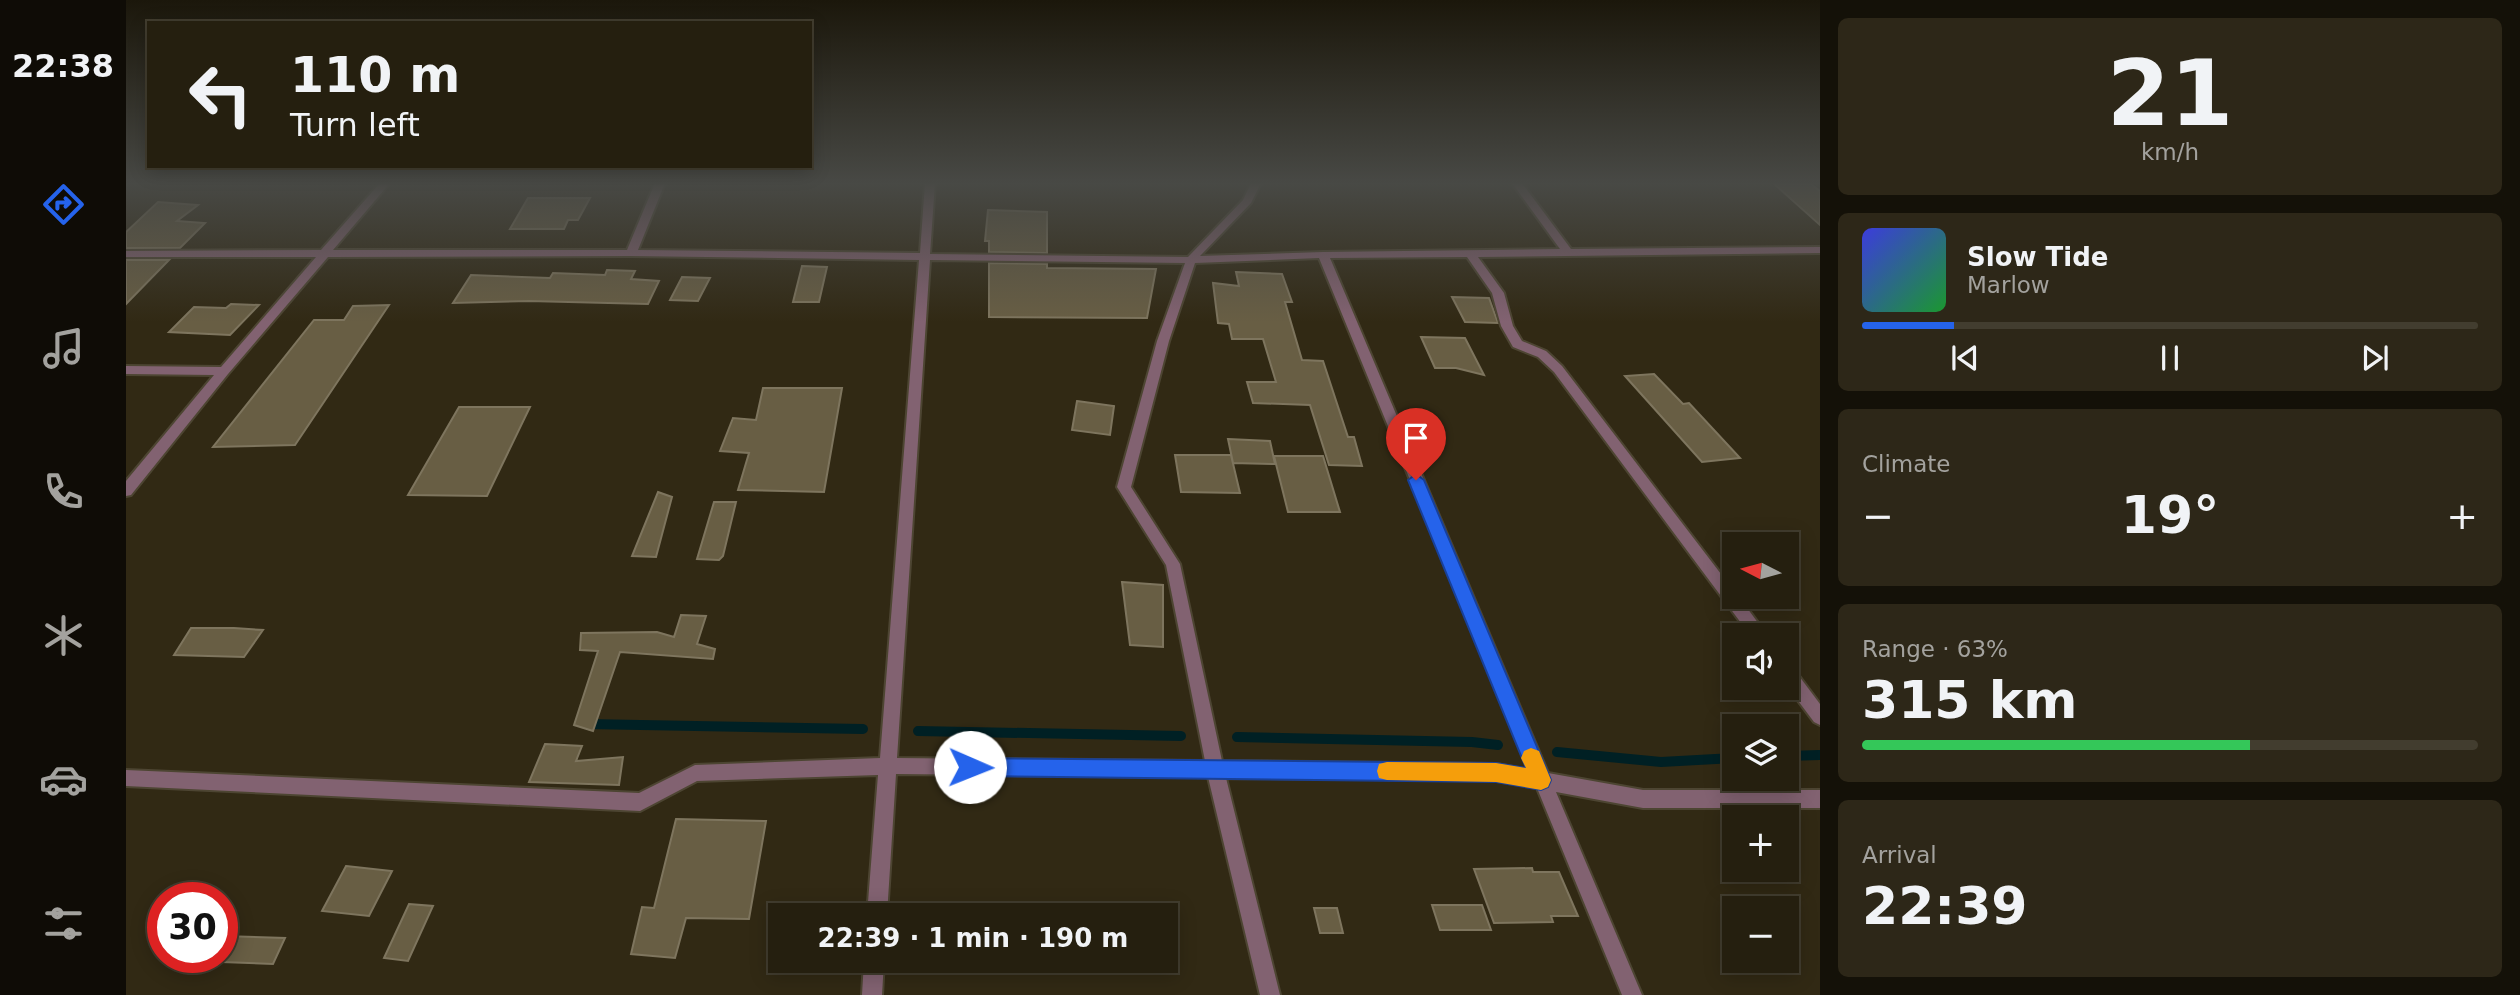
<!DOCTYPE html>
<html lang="en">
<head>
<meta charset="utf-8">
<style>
  :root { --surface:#251f0f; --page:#2d2718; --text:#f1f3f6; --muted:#a3a29e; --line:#423d2f; --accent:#2563eb }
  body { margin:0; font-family:"DejaVu Sans",sans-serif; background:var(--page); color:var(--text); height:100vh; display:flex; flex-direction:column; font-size:26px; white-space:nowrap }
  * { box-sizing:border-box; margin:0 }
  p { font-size:23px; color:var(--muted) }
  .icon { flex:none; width:38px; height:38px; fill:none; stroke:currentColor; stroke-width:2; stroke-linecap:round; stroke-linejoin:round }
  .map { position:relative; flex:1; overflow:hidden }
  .drawer { display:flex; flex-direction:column; gap:18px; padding:18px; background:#141108; width:700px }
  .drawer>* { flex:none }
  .guide { position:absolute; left:21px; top:21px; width:665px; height:147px; border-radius:0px; box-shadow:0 4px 18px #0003,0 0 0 2px var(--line); background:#251f0f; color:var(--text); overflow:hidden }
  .needle { width:46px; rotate:276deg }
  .buttons { position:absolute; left:1596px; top:532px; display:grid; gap:14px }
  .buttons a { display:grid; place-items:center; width:77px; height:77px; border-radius:0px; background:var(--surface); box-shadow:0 4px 18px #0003,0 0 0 2px var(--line); font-size:35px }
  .speed { position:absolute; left:21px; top:882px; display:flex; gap:14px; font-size:35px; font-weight:700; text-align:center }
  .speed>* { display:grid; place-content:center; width:91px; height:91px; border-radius:50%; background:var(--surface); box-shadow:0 4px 18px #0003,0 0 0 2px var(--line); line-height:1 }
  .speed .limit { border:10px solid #d22; background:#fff; color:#111 }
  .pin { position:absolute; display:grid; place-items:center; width:60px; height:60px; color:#fff; margin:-72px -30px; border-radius:50% 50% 50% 0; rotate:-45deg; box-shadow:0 0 7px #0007 }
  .pin .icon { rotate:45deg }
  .me { position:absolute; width:77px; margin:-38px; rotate:91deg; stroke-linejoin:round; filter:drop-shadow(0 0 5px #0008) }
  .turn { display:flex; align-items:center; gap:24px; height:147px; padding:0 28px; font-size:32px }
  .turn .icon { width:91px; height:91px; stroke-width:2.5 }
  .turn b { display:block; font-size:49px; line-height:60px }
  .big { font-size:52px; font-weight:700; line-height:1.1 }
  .drawer .widget { flex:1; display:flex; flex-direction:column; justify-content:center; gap:10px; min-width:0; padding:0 24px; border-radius:10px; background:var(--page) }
  .drawer .dial { align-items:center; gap:0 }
  .dial b { font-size:91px; line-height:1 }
  .song { display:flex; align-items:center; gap:21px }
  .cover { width:84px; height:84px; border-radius:10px; background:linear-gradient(135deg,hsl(240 70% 55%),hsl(130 70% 35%)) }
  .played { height:7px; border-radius:4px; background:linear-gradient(90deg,var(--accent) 15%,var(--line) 15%) }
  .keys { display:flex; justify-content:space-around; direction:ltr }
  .heat { display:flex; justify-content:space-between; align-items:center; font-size:38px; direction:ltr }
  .charge { height:10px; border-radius:5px; background:linear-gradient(90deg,#34c759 63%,var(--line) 0) }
  .trip { position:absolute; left:642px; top:903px; width:410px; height:70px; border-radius:0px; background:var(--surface); box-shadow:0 4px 18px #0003,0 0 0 2px var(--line); font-weight:700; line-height:70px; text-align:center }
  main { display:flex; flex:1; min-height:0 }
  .menu { display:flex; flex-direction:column; width:126px; justify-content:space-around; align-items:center; background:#0f0c06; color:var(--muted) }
  .menu .icon { width:49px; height:49px }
  .menu .on { color:var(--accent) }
  .menu b { font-size:32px; color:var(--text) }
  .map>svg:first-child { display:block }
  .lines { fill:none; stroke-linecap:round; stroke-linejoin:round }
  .stream { stroke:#002024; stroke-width:10 }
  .building { fill:#685e44; stroke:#7e755e; stroke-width:2 }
  .minor-casing { stroke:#4d4532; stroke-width:4 }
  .minor { fill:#826271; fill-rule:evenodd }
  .route { fill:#2563eb; stroke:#184099; stroke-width:2 }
  .slow { fill:#f59e0b }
</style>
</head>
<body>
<main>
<nav class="menu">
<b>22:38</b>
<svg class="icon on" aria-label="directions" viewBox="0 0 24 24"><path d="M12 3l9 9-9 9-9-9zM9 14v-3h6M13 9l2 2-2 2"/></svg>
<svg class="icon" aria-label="music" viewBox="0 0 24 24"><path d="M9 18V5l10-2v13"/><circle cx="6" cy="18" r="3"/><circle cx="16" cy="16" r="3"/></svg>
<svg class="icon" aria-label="phone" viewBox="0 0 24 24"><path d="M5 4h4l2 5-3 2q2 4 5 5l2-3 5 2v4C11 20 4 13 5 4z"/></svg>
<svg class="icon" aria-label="climate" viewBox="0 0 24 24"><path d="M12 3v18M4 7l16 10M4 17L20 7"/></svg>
<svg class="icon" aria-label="car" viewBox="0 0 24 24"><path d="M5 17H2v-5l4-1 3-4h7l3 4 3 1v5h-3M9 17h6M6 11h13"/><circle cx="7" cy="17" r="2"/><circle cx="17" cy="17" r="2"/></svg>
<svg class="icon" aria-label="filters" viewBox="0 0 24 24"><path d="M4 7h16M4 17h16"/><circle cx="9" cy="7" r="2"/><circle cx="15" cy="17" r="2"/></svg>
</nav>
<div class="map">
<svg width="1694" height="995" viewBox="0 0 1694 995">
  <rect width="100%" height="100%" fill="#312914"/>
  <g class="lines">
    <!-- stream -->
    <path class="stream" d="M460,724L737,729
      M792,731L1055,736
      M1111,737L1346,742L1372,745
      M1431,752L1535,762L1608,758
      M1661,756L1694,755"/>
  </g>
  <!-- building -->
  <path class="building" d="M1647,183L1685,184L1694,191V225Z
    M402,198H464L452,220H442L438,229H384Z
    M32,202L72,205L51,221L79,223L54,248H0V232Z
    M862,210L921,212V253L863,252V241H859Z
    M0,260H43L0,304Z
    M863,263L921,264V268L1030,269L1021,318L863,317Z
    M676,266L701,267L693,302H667Z
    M481,270L509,271L505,279L533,281L522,304L403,301L327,303L345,275L424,278L427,273L479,275Z
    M1110,272L1156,274L1166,302H1159L1176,360L1197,361L1222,437H1228L1236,466L1203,465L1184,405L1127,403L1121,382H1150L1137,339H1106L1103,324L1092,323L1087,283L1113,286Z
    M556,277L584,278L572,301L544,300Z
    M1326,297L1363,298L1372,323L1339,322Z
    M105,304L133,305L104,335L43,332L68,307L100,308Z
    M263,305L169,445L87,447L188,320H218L227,306Z
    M1295,337L1339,338L1358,375L1330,368H1309Z
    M1528,374L1557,404L1563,403L1614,458L1576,462L1499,376Z
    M637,388H716L698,492L612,490L623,453L594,451L607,418L630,420Z
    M951,401L988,406L984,435L946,430Z
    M333,407H404L361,496L282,495Z
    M1102,439L1144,441L1149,464L1107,463Z
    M1049,455H1105L1114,493L1055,492Z
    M1148,456H1197L1214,512H1162Z
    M532,492L546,497L530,557L506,556Z
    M588,502H610L597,556L593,560L571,559Z
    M996,582L1037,585V647L1004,645Z
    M555,615L580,616L571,644L589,649L587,659L494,652L467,731L448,725L472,651L454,650L455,633L531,632L548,637Z
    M65,628H108L137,630L118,657L48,655Z
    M419,744L456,746L450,761L497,757L493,785L403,782Z
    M550,819L640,821L623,919L560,918L549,958L505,954L516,907L528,908Z
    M220,866L266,871L243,916L196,911Z
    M1406,868L1407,872H1433L1452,916H1425L1427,922L1368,923L1348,869Z
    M283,904L307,906L282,961L258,958Z
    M1306,905H1356L1365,930H1314Z
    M1188,908H1211L1217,933H1194Z
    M96,936L159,938L147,964L96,962Z"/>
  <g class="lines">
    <!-- minor casing -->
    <g class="minor-casing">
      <path id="minor" d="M254,183H264L207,250H501L529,183H539L512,250L794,253L799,183H809L804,254L1062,257L1117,200L1125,183H1135L1125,203L1074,256L1197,252L1434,249L1386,183H1396L1445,249L1694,247V253L1352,257L1378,293L1387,326L1396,341L1420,351L1436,366L1608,591V597H1613L1641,635H1624L1428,372L1412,357L1387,347L1375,326L1366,293L1341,257L1204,258L1422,773L1517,790H1694V808H1517L1430,792L1516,995H1496L1411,788L1370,780L1100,778L1154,995H1134L1082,777L770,774L761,915H741L752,775L571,781L514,811L0,786V770L513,793L569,765L754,758L793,260L505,256L202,257L102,374L5,495L0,496V481L88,375L0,374V366L95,367L190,257H0V251L195,250ZM1193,258L1403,770L1370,764L1096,761L1054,564L1005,487L1043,341L1069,263ZM804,260L1059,263L1031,341L991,487L1040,565L1079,761L771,758Z
        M1661,666L1667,668L1694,704V725L1688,722L1661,686Z
        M738,961H758L756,995H736Z"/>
    </g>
    <!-- minor -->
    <use href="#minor" class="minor"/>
  </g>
  <!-- sky -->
  <linearGradient id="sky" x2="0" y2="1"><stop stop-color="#1b170b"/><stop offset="0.57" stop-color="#484945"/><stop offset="1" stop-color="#484945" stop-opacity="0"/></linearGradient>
  <rect width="1694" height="322" fill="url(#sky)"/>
  <!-- route -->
  <path class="route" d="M1290,474L1298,480L1425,780L1422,787L1415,790L1370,782L844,776L837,774L834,767L837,760L844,758L1370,763L1400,768L1282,480Z"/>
  <!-- slow -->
  <path class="slow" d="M1405,748L1413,751L1425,780L1422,787L1415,790L1370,782L1261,780L1253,778L1251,771L1253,764L1261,762L1370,763L1400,768L1395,758L1398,751Z"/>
</svg>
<div class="buttons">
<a><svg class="needle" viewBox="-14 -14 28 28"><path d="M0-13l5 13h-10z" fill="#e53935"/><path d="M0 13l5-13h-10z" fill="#a3a29e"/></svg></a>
<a><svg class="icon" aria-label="sound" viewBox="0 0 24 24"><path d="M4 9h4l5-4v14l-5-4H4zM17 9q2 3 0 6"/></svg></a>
<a><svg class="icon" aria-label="layers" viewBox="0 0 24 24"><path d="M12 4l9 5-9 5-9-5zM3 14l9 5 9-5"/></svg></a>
<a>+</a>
<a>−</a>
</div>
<div class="speed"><div class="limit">30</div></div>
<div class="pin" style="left:1290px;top:480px;background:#d93025"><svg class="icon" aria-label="arrive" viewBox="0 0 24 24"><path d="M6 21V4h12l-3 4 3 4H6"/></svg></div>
<svg class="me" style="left:844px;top:767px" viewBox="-20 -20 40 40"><circle r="19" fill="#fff"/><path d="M0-13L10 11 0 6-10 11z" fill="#2563eb"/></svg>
<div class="trip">22:39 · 1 min · 190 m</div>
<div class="guide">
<div class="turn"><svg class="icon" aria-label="left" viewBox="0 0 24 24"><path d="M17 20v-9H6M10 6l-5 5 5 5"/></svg><div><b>110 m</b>Turn left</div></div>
</div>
</div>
<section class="drawer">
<div class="widget dial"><b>21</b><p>km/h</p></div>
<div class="widget">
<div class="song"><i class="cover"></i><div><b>Slow Tide</b><p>Marlow</p></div></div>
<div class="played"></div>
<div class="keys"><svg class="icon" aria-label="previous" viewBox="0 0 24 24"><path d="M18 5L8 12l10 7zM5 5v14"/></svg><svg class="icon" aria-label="pause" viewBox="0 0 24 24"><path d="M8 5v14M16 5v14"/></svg><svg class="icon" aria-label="next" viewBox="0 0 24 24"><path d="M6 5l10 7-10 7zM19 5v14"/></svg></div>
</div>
<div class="widget"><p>Climate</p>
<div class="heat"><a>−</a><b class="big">19°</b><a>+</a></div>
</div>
<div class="widget"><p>Range · 63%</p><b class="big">315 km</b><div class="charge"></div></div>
<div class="widget"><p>Arrival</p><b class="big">22:39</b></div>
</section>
</main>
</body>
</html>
